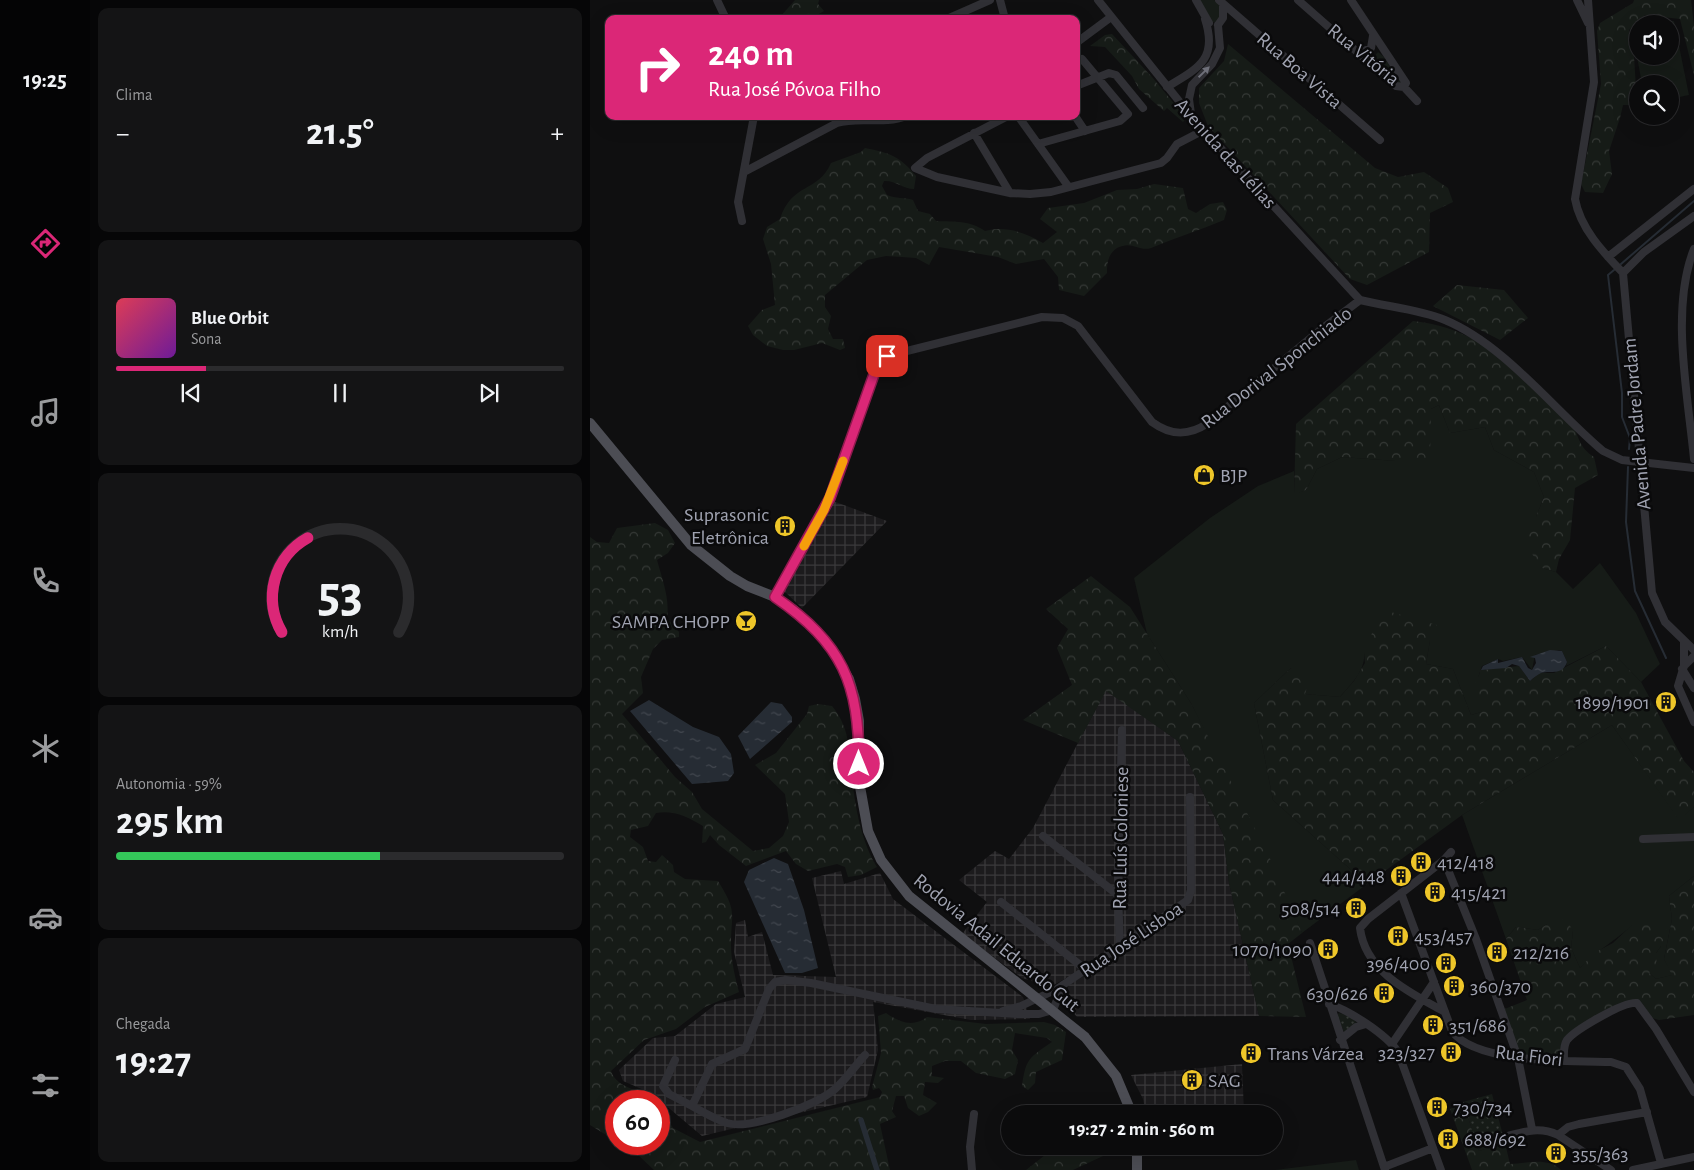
<!DOCTYPE html>
<html lang="pt">
<head>
<meta charset="utf-8">
<style>
  :root { --surface:#0b0b0c; --page:#141415; --text:#f1f3f6; --muted:#9a9b9d; --line:#2b2b2d; --accent:#db2777 }
  body { margin:0; font-family:"Alegreya Sans",sans-serif; background:var(--page); color:var(--text); height:100vh; display:flex; flex-direction:column; font-size:19px; white-space:nowrap }
  * { box-sizing:border-box; margin:0 }
  p { font-size:16px; color:var(--muted) }
  .icon { flex:none; width:28px; height:28px; fill:none; stroke:currentColor; stroke-width:2; stroke-linecap:round; stroke-linejoin:round }
  .map { position:relative; flex:1; overflow:hidden }
  .drawer { display:flex; flex-direction:column; gap:8px; padding:8px; background:#060607; width:500px }
  .drawer>* { flex:none }
  .hud { position:absolute; left:15px; top:15px; width:475px; height:105px; border-radius:10px; box-shadow:0 5px 20px #0002,0 0 0 1px var(--line); background:#db2777; color:#fff; overflow:hidden }
  .controls { position:absolute; left:1039px; top:15px; display:grid; gap:10px }
  .controls a { display:grid; place-items:center; width:50px; height:50px; border-radius:50%; background:var(--surface); box-shadow:0 5px 20px #0002,0 0 0 1px var(--line); font-size:25px }
  .speed { position:absolute; left:15px; top:1090px; display:flex; gap:10px; font-size:25px; font-weight:700; text-align:center }
  .speed>* { display:grid; place-content:center; width:65px; height:65px; border-radius:50%; background:var(--surface); box-shadow:0 5px 20px #0002,0 0 0 1px var(--line); line-height:1 }
  .speed .limit { border:8px solid #d22; background:#fff; color:#111 }
  .pin { position:absolute; display:grid; place-items:center; width:42px; height:42px; color:#fff; margin:-21px; border-radius:10px; box-shadow:0 2px 8px #0006 }
  .me { position:absolute; width:55px; margin:-28px; rotate:0deg; stroke-linejoin:round; filter:drop-shadow(0 0 4px #0008) }
  .turn { display:flex; align-items:center; gap:18px; height:105px; padding:0 20px; font-size:22px }
  .turn .icon { width:65px; height:65px; stroke-width:2.5 }
  .turn b { display:block; font-size:35px; line-height:42px }
  .big { font-size:38px; font-weight:600; line-height:1.1 }
  .drawer .card { flex:1; display:flex; flex-direction:column; justify-content:center; gap:8px; min-width:0; padding:0 18px; border-radius:10px; background:var(--page) }
  .drawer .dial { align-items:center; gap:0 }
  .dial svg { height:130px; overflow:visible; fill:none; stroke:var(--line); stroke-width:7; stroke-linecap:round; text-anchor:middle }
  .dial text { fill:var(--text); stroke:none }
  .song { display:flex; align-items:center; gap:15px }
  .cover { width:60px; height:60px; border-radius:8px; background:linear-gradient(135deg,hsl(350 70% 55%),hsl(280 70% 35%)) }
  .played { height:5px; border-radius:2px; background:linear-gradient(90deg,var(--accent) 20%,var(--line) 20%) }
  .keys { display:flex; justify-content:space-around; direction:ltr }
  .heat { display:flex; justify-content:space-between; align-items:center; font-size:28px; direction:ltr }
  .charge { height:8px; border-radius:4px; background:linear-gradient(90deg,#34c759 59%,var(--line) 0) }
  .trip { position:absolute; left:411px; top:1105px; width:282px; height:50px; border-radius:25px; background:var(--surface); box-shadow:0 5px 20px #0002,0 0 0 1px var(--line); font-weight:600; line-height:50px; text-align:center }
  main { display:flex; flex:1; min-height:0 }
  .menu { display:flex; flex-direction:column; width:90px; justify-content:space-around; align-items:center; background:#040405; color:var(--muted) }
  .menu .icon { width:35px; height:35px }
  .menu .active { color:var(--accent) }
  .menu b { font-size:22px; color:var(--text) }
  .map>svg:first-child { display:block }
  .industrial { fill:url(#industrial-grid) }
  .grass { fill:#161b17 }
  .forest { fill:url(#forest-crowns) }
  .park { fill:url(#park-dots) }
  .water { fill:url(#water-ripples) }
  .lines { fill:none; stroke-linecap:round; stroke-linejoin:round }
  .stream { stroke:#262c34; stroke-width:2 }
  .canal { stroke:#262c34; stroke-width:5.5 }
  .minor { stroke:#303035; stroke-width:8 }
  .major { stroke:#4c4d54; stroke-width:10 }
  .oneway { fill:#6e6f79 }
  .route-casing { stroke:#8e194d; stroke-width:12 }
  .route { stroke:#db2777; stroke-width:9 }
  .slow { stroke:#f59e0b; stroke-width:9 }
  .labels { text-anchor:middle; stroke-width:5; stroke-linejoin:round; paint-order:stroke }
  .street-label { font-size:20px; fill:#a0a3b1; stroke:#0a0a0b }
  .poi-label { font-size:20px; fill:#a0a3b1; stroke:#0a0a0b; text-anchor:start }
</style>
</head>
<body>
<main>
<nav class="menu">
<b>19:25</b>
<svg class="icon active" aria-label="directions" viewBox="0 0 24 24"><path d="M12 3l9 9-9 9-9-9zM9 14v-3h6M13 9l2 2-2 2"/></svg>
<svg class="icon" aria-label="music" viewBox="0 0 24 24"><path d="M9 18V5l10-2v13"/><circle cx="6" cy="18" r="3"/><circle cx="16" cy="16" r="3"/></svg>
<svg class="icon" aria-label="phone" viewBox="0 0 24 24"><path d="M5 4h4l2 5-3 2q2 4 5 5l2-3 5 2v4C11 20 4 13 5 4z"/></svg>
<svg class="icon" aria-label="climate" viewBox="0 0 24 24"><path d="M12 3v18M4 7l16 10M4 17L20 7"/></svg>
<svg class="icon" aria-label="car" viewBox="0 0 24 24"><path d="M5 17H2v-5l4-1 3-4h7l3 4 3 1v5h-3M9 17h6M6 11h13"/><circle cx="7" cy="17" r="2"/><circle cx="17" cy="17" r="2"/></svg>
<svg class="icon" aria-label="filters" viewBox="0 0 24 24"><path d="M4 7h16M4 17h16"/><circle cx="9" cy="7" r="2"/><circle cx="15" cy="17" r="2"/></svg>
</nav>
<section class="drawer">
<div class="card"><p>Clima</p>
<div class="heat"><a>−</a><b class="big">21.5°</b><a>+</a></div>
</div>
<div class="card">
<div class="song"><i class="cover"></i><div><b>Blue Orbit</b><p>Sona</p></div></div>
<div class="played"></div>
<div class="keys"><svg class="icon" aria-label="previous" viewBox="0 0 24 24"><path d="M18 5L8 12l10 7zM5 5v14"/></svg><svg class="icon" aria-label="pause" viewBox="0 0 24 24"><path d="M8 5v14M16 5v14"/></svg><svg class="icon" aria-label="next" viewBox="0 0 24 24"><path d="M6 5l10 7-10 7zM19 5v14"/></svg></div>
</div>
<div class="card dial"><svg viewBox="0 0 100 80">
<path d="M14 69A42 42 0 1 1 86 69"/>
<path d="M14 69A42 42 0 0 1 30 11" stroke="#db2777"/>
<text x="50" y="56" font-size="32" font-weight="700">53</text>
<text x="50" y="72" font-size="11">km/h</text>
</svg></div>
<div class="card"><p>Autonomia · 59%</p><b class="big">295 km</b><div class="charge"></div></div>
<div class="card"><p>Chegada</p><b class="big">19:27</b></div>
</section>
<div class="map">
<svg width="1104" height="1170" viewBox="0 0 1104 1170">
  <defs>
    <pattern id="industrial-grid" width="8" height="8" patternUnits="userSpaceOnUse" patternTransform="scale(1.25)"><rect width="8" height="8" fill="#1c1b1d"/><path d="M0 4h8M4 0v8" fill="none" stroke="#3a393b"/></pattern>
    <pattern id="forest-crowns" width="20" height="18" patternUnits="userSpaceOnUse" patternTransform="scale(1.25)"><rect width="20" height="18" fill="#161b17"/><path d="M2 6a3 3 0 1 1 6 0M12 15a3 3 0 1 1 6 0" fill="none" stroke="#353936"/></pattern>
    <pattern id="park-dots" width="8" height="8" patternUnits="userSpaceOnUse" patternTransform="scale(1.25)"><rect width="8" height="8" fill="#161b17"/><path d="M2 2h.1M6 6h.1" fill="none" stroke="#353936" stroke-width="1.8" stroke-linecap="round"/></pattern>
    <pattern id="water-ripples" width="26" height="14" patternUnits="userSpaceOnUse" patternTransform="scale(1.25)"><rect width="26" height="14" fill="#262c34"/><path d="M2 4q2-2 4 0t4 0M15 11q2-2 4 0t4 0" fill="none" stroke="#42474f"/></pattern>
  </defs>
  <rect width="100%" height="100%" fill="#0f0f10"/>
  <!-- industrial -->
  <path class="industrial" d="M243,501L297,521L212,608L194,591Z
    M516,690L588,741L633,834L639,883L669,1016L487,1017L474,1001L479,984L567,928L460,987L432,978L372,934L397,902L369,880L405,851L419,859L443,828Z
    M251,871L254,884L290,873L303,899L433,997L440,1019L381,1020L283,1002L288,1050L277,1097L112,1136L61,1093L33,1081L29,1070L63,1038L85,1036L126,1004L155,997L144,952L146,923L155,920L158,937L172,932L183,975L246,977L222,878Z
    M652,1064L654,1113L651,1114H556L553,1099L541,1075Z"/>
  <!-- grass -->
  <path class="grass" d="M610,0H624L630,5L632,12L627,22H621Z
    M1084,21L1099,95L1080,99V84H1052L1042,30L1047,29L1048,56H1080V24H1070Z
    M788,52L793,56L812,83L810,86L781,60Z
    M849,405L860,433L895,427L904,450L944,472L954,497L946,517L952,568L966,572L983,589L1010,563L1046,613L1070,664L1051,682L1016,646L976,666L977,662L972,651L969,650L945,655L942,670L932,657L913,661L908,659L892,666L888,678L892,712L881,715L863,669L836,664L840,640L774,652C776,670 762,683 750,697L715,694L701,668L664,703L683,800L777,884L712,933L602,705L557,634L544,578L620,518L668,486L704,471V494L716,490L727,469L752,457L806,461L841,409Z
    M1022,725L1089,819L1104,807V876L1079,896L1082,919L1074,959L1083,975L1066,979L1059,973L1066,953L1071,946L1044,924C1026,940 1006,951 990,968L981,948L983,930L957,924L948,930L926,927L916,939L872,815Z
    M766,1160L769,1170H685Z"/>
  <!-- forest -->
  <path class="forest" d="M205,0H229L228,4L234,11L220,19H173L191,16Z
    M1044,0H1101L1104,26V75L1090,19L1055,15L1039,30L1044,56L1047,105H1033L1030,118L1019,151L1022,174L1013,193L995,192L991,184L1011,84L1007,31L1010,23L1043,3Z
    M522,34L562,77L596,118L593,122L577,108L574,111L549,89L542,76L515,47L500,46L515,35Z
    M638,44L785,168L808,177L834,172L858,188L863,202L840,213L839,252L777,285L760,279L618,126L609,103V88L634,61Z
    M275,148C300,153 310,156 326,176L324,189C313,189 305,180 294,181L292,186L297,195C306,199 314,197 323,200L328,211L340,214L346,221C365,222 379,220 395,231C416,225 436,233 453,243L467,232L450,219L458,208L494,203L527,190L547,189L564,184L593,188L598,209L606,213L620,204L633,202L637,210L634,220C610,230 585,238 561,248C549,252 542,240 527,248C518,254 517,263 517,273L494,296L469,290L468,277L454,259L426,264L408,257L349,247L339,265L326,258L312,257L296,256L277,260L235,295V307L241,316L238,329L243,339H253L255,348L250,350L232,343L204,350H193L177,346L163,335L158,326L172,310L185,305L181,264L173,239L177,227L190,219C202,182 228,193 241,163L271,152Z
    M867,285L914,290L938,318L910,340L843,306Z
    M823,321C881,327 913,357 953,396C962,405 974,413 981,423C990,437 988,447 1004,457L1008,475L985,488L980,540L969,559L966,572L952,568L935,544L954,497L944,472L904,450L895,427L860,433L849,405L841,409L840,458L806,461L752,457L727,469L716,490L704,495L706,424Z
    M65,523L78,530L85,543L78,553L67,560C72,579 80,598 77,618L89,632V637L72,640L63,649L51,677L53,693L32,714L85,777L102,792L112,809L163,851L179,848L193,836L199,822L195,794L165,765L186,753L217,714L219,706L228,704L242,706C263,732 258,756 263,786C266,812 273,845 287,867L271,875L258,877L255,867L247,864L218,871L206,864L196,851L156,866L129,845L120,835L116,842L112,843L113,826C98,817 84,810 66,813L58,826L41,830L40,837L53,847L58,861L66,862L72,855L83,865L84,872L95,879L128,881C148,913 141,912 141,945C141,960 145,977 149,992L115,1007L86,1029L54,1040L21,1071C28,1091 53,1088 65,1101H26V1141L0,1125V537L7,542L19,543L27,528Z
    M501,576L540,607L602,705L678,854L712,933L698,944L716,1017L669,1016L639,883L633,834L588,741L516,691L488,743L433,720L482,685L467,648L478,629L456,609Z
    M801,612L847,625L840,640L836,664L863,669L881,715L892,712L882,692L891,670L929,666L940,681L950,673H964L1016,646L1051,682L1094,761L1104,772V807L1089,820L1022,725L872,815L777,884L683,800L664,703L701,668L721,675L715,694L750,697L764,681L775,663L774,652L788,619Z
    M1104,876V1015L1069,1020L1059,1017L1042,1002L980,1037L974,1060L928,1058L912,1010L937,1000L916,939L926,927L948,930L957,924L975,919L983,930L981,948L990,968L1004,953L1023,943L1044,923L1065,920L1077,928L1071,946L1066,953L1067,967L1059,973L1066,979L1082,975L1074,959L1082,919L1079,896Z
    M296,1013C309,1022 323,1028 337,1017L396,1024L454,1022L465,1025L476,1032L472,1060L446,1072L445,1083L438,1090L432,1086C436,1058 439,1058 462,1042L457,1038L425,1033L422,1050L428,1060L425,1074L415,1079L386,1073L371,1061H355L342,1066V1076L354,1078L348,1083L335,1082L333,1095L347,1103L338,1112L329,1116L318,1108L314,1096H306L302,1111L306,1117L290,1124L300,1170H64L46,1153L31,1144H69V1105L83,1128L110,1142L290,1097L292,1092L289,1088L283,1090L282,1087L291,1053L288,1016Z
    M873,1102L889,1151L915,1143L920,1164C937,1163 959,1157 971,1170H882L860,1109Z
    M472,1146H511L513,1156L483,1170H436L464,1148Z"/>
  <!-- park -->
  <path class="park" d="M749,1013L760,1016L766,1022L764,1026L754,1032L747,1015Z
    M902,1094L915,1143L889,1151L873,1102Z"/>
  <!-- water -->
  <path class="water" d="M960,650L972,651L977,662C972,676 962,670 951,673C947,675 943,678 940,681L929,666L922,664L916,668L891,670L893,666L908,659V663L932,657L938,668L942,670L946,663L945,658L940,657Z
    M59,700L103,727L129,737L141,754L144,773L138,781L102,784L40,711Z
    M181,702L192,704L202,717V722L160,759L148,736Z
    M184,858L198,864L214,910L228,968L212,973H195L154,882L159,870Z"/>
  <g class="lines">
    <!-- stream -->
    <path class="stream" d="M1031,264L1104,201
      M1024,270L1018,275L1032,393V417L1040,438L1039,449
      M1038,467L1036,522L1045,591L1076,658"/>
    <!-- canal -->
    <path class="canal" d="M271,1120L287,1170"/>
    <!-- minor -->
    <path class="minor" d="M127,0L136,19
      M410,0L415,19
      M508,0L601,116L770,300
      M606,0L619,23
      M629,0L790,140
      M708,0L806,86L814,87L816,83L761,0
      M987,0L998,23
      M998,0L1004,82L985,199C990,228 1013,252 1033,273
      M357,19L400,0
      M628,25L633,18V4
      M486,43L521,17
      M770,53L781,48L783,36
      M486,86L519,73L526,75L553,108
      M577,87C609,68 628,59 615,19
      M814,87L827,101
      M601,114L599,99L602,85L622,64L630,48L628,25
      M418,116L337,158L325,168L347,177L388,186L420,193L440,194L461,192L571,163L577,158L587,144L614,130
      M428,116L478,186
      M485,116L495,131
      M384,133L420,193
      M448,144L530,121L538,114L492,59
      M154,172L247,123C269,116 294,125 316,116
      M1104,216L1054,252L1033,273L1062,593L1075,622L1104,650
      M152,221L148,202L164,116
      M1104,249C1080,309 1098,395 1104,459
      M1018,257L1104,189
      M185,597L239,498L290,360L297,356L452,317L473,318L488,326L562,422C581,436 599,436 618,423L729,331L770,300C798,307 829,309 855,320C915,345 964,410 1013,451L1032,460L1104,468
      M1094,642V666
      M1104,656L1094,666L1088,686L1104,722
      M1092,669L1104,688
      M453,836L528,895
      M1053,839L1104,837
      M854,860L861,852
      M811,893L862,1031C885,1064 983,1061 1021,1062L1036,1067L1050,1089L1071,1163
      M411,902L495,969
      M720,943L795,1170
      M530,946L528,895L532,730
      M739,1004C759,1010 797,1035 808,1052L851,1170
      M413,1011L431,1006L467,989L598,900L601,890L600,797
      M855,1012C821,993 775,972 770,928L778,919L854,860L886,939L928,1058L942,1129
      M750,1040L766,1027L776,1024
      M802,1044L844,982
      M85,1060L73,1086L79,1094L102,1106L122,1064L155,1049L179,989L185,982L196,980L221,983L346,1009L428,1014H449L463,1010L473,985
      M974,1060C974,1053 973,1046 977,1040C985,1030 1034,1001 1047,1003L1066,1029L1104,1092
      M102,1106C113,1112 125,1119 137,1123C160,1130 227,1105 245,1089C256,1079 265,1066 275,1055
      M968,1135L1021,1170
      M914,1137C933,1132 949,1126 968,1135L978,1127L989,1124L1057,1112
      M794,1167L843,1148
      M382,1170L380,1147L384,1114
      M1043,1170L1104,1157"/>
    <!-- major -->
    <path class="major" d="M0,423L101,545L140,576L157,586L185,597L204,610L226,630L242,650L259,679L265,699L269,721V781L278,831L291,860L319,896L495,1037L526,1076L542,1114
      M547,1170V1146"/>
  </g>
  <!-- one-way arrows -->
  <defs><path id="oneway-solid" d="M-6-.8H1V-3.2L6.5 0L1 3.2V.8H-6Z" transform="scale(1.25)"/></defs>
  <use class="oneway" href="#oneway-solid" transform="translate(614 72) rotate(-44)"/>
  <g class="lines">
    <!-- route casing -->
    <g class="route-casing">
      <path id="route" d="M269,764C269,683 253,644 185,597L240,498L287,366L290,360L297,356"/>
    </g>
    <!-- route -->
    <use href="#route" class="route"/>
    <!-- slow -->
    <path class="slow" d="M214,546L234,510L253,461"/>
  </g>
  <!-- icons -->
  <defs>
    <g id="shop-disc" transform="scale(1.125)"><circle r="9.5" fill="#eec629" stroke="#0a0a0b"/><path d="M-5-2.5h2.3a2.7 3.5 0 0 1 5.4 0H5L5.5 6h-11ZM-1.5-2.5h3a1.5 2.3 0 0 0-3 0Z" fill="#111"/></g>
    <g id="building-disc" transform="scale(1.125)"><circle r="9.5" fill="#eec629" stroke="#0a0a0b"/><path d="M-4-6H4V6H1V3H-1V6H-4ZM-2.5-4.3h1.7v1.8h-1.7ZM.8-4.3h1.7v1.8H.8ZM-2.5-1h1.7V.8h-1.7ZM.8-1h1.7V.8H.8Z" fill="#111"/></g>
    <g id="bar-disc" transform="scale(1.125)"><circle r="9.5" fill="#eec629" stroke="#0a0a0b"/><path d="M-6-5H6L.8 .8V4.5H3.5V6h-7V4.5H-.8V.8Z" fill="#111"/></g>
  </defs>
  <g fill-rule="evenodd">
    <use href="#shop-disc" x="614" y="475"/>
    <use href="#building-disc" x="195" y="526"/>
    <use href="#bar-disc" x="156" y="621"/>
    <use href="#building-disc" x="1076" y="702"/>
    <use href="#building-disc" x="831" y="862"/>
    <use href="#building-disc" x="811" y="876"/>
    <use href="#building-disc" x="845" y="892"/>
    <use href="#building-disc" x="766" y="908"/>
    <use href="#building-disc" x="808" y="936"/>
    <use href="#building-disc" x="738" y="949"/>
    <use href="#building-disc" x="907" y="952"/>
    <use href="#building-disc" x="856" y="963"/>
    <use href="#building-disc" x="864" y="986"/>
    <use href="#building-disc" x="794" y="993"/>
    <use href="#building-disc" x="843" y="1025"/>
    <use href="#building-disc" x="861" y="1052"/>
    <use href="#building-disc" x="661" y="1053"/>
    <use href="#building-disc" x="602" y="1080"/>
    <use href="#building-disc" x="847" y="1107"/>
    <use href="#building-disc" x="858" y="1139"/>
    <use href="#building-disc" x="966" y="1153"/>
  </g>
  <g class="labels">
    <!-- street labels -->
    <g class="street-label">
      <text transform="translate(774 54) rotate(39)" y="7">Rua Vitória</text>
      <text transform="translate(710 70) rotate(41)" y="7">Rua Boa Vista</text>
      <text transform="translate(636 153) rotate(48)" y="7">Avenida das Lélias</text>
      <text transform="translate(686 367) rotate(-38)" y="7">Rua Dorival Sponchiado</text>
      <text transform="translate(1046 424) rotate(-95)" y="7">Avenida Padre Jordam</text>
      <text transform="translate(530 838) rotate(-89)" y="7">Rua Luís Coloniese</text>
      <text transform="translate(541 939) rotate(-34)" y="7">Rua José Lisboa</text>
      <text transform="translate(407 942) rotate(39)" y="7">Rodovia Adail Eduardo Gut</text>
      <text transform="translate(939 1055) rotate(7)" y="7">Rua Fiori</text>
    </g>
    <!-- poi labels -->
    <g class="poi-label">
      <text x="630" y="482">BJP</text>
      <text x="179" y="521" text-anchor="end">Suprasonic<tspan x="179" dy="23">Eletrônica</tspan></text>
      <text x="140" y="628" text-anchor="end">SAMPA CHOPP</text>
      <text x="1060" y="709" text-anchor="end">1899/1901</text>
      <text x="847" y="869">412/418</text>
      <text x="795" y="883" text-anchor="end">444/448</text>
      <text x="861" y="899">415/421</text>
      <text x="750" y="915" text-anchor="end">508/514</text>
      <text x="824" y="943">453/457</text>
      <text x="722" y="956" text-anchor="end">1070/1090</text>
      <text x="923" y="959">212/216</text>
      <text x="840" y="970" text-anchor="end">396/400</text>
      <text x="880" y="993">360/370</text>
      <text x="778" y="1000" text-anchor="end">630/626</text>
      <text x="859" y="1032">351/686</text>
      <text x="845" y="1059" text-anchor="end">323/327</text>
      <text x="677" y="1060">Trans Várzea</text>
      <text x="618" y="1087">SAG</text>
      <text x="863" y="1114">730/734</text>
      <text x="874" y="1146">688/692</text>
      <text x="982" y="1160">355/363</text>
    </g>
  </g>
</svg>
<div class="controls">
<a><svg class="icon" aria-label="sound" viewBox="0 0 24 24"><path d="M4 9h4l5-4v14l-5-4H4zM17 9q2 3 0 6"/></svg></a>
<a><svg class="icon" aria-label="search" viewBox="0 0 24 24"><circle cx="10" cy="10" r="6"/><path d="M15 15l6 6"/></svg></a>
</div>
<div class="speed"><div class="limit">60</div></div>
<div class="pin" style="left:297px;top:356px;background:#d93025"><svg class="icon" aria-label="arrive" viewBox="0 0 24 24"><path d="M6 21V4h12l-3 4 3 4H6"/></svg></div>
<svg class="me" style="left:269px;top:764px" viewBox="-20 -20 40 40"><circle r="17" fill="#db2777" stroke="#fff" stroke-width="3"/><path d="M0-11L8 9 0 5-8 9z" fill="#fff"/></svg>
<div class="trip">19:27 · 2 min · 560 m</div>
<div class="hud">
<div class="turn"><svg class="icon" aria-label="right" viewBox="0 0 24 24"><path d="M7 20v-9h11M14 6l5 5-5 5"/></svg><div><b>240 m</b>Rua José Póvoa Filho</div></div>
</div>
</div>
</main>
</body>
</html>
